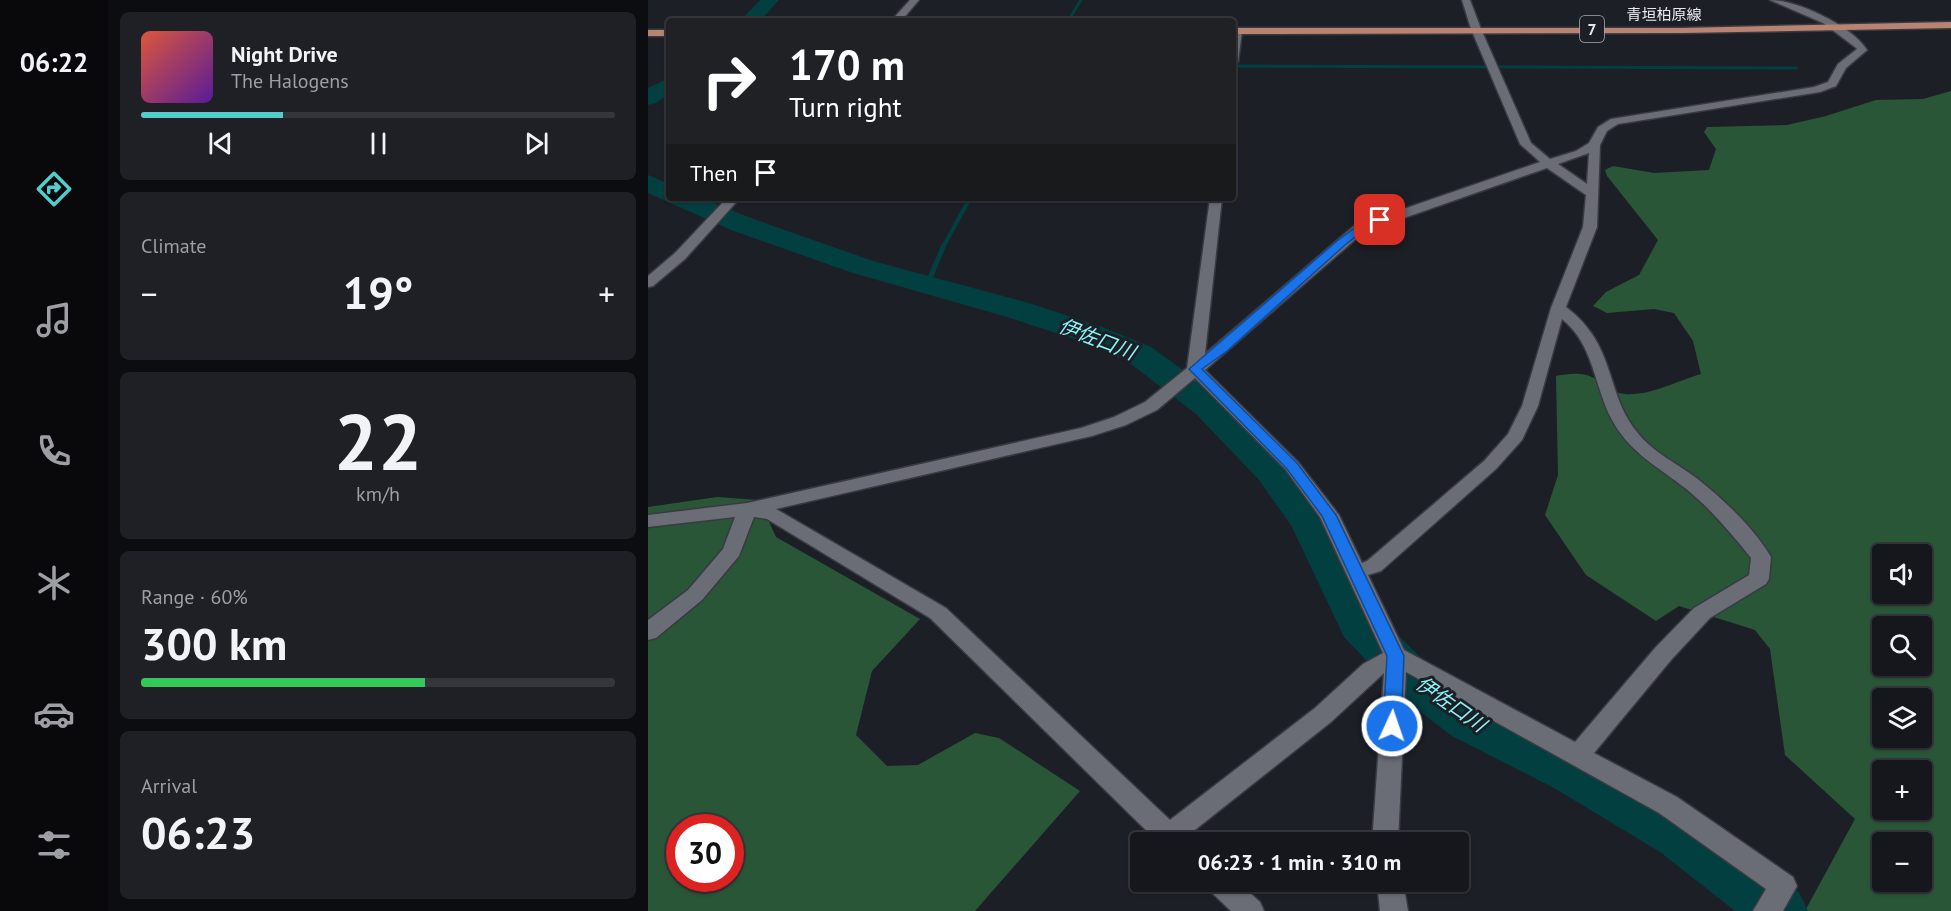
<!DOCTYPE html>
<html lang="en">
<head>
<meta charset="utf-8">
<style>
  :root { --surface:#16171d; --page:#1f2026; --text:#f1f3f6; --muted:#9e9fa4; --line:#35363b; --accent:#52cdcc }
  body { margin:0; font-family:"PT Sans","Noto Sans JP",sans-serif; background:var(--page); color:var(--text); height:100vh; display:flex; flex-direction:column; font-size:22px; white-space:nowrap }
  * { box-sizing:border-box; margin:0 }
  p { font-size:20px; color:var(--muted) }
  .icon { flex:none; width:33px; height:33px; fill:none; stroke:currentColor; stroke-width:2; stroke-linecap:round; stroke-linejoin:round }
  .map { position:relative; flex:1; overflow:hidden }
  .sheet { display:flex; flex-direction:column; gap:12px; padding:12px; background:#0c0d10; width:540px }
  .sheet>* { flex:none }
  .guide { position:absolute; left:18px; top:18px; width:570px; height:183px; border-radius:6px; box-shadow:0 2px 4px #0004,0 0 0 2px var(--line); background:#202124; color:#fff; overflow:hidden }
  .tools { position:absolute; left:1224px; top:544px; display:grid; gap:12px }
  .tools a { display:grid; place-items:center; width:60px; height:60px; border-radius:6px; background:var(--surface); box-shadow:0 2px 4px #0004,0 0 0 2px var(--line); font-size:30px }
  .speed { position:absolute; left:18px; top:814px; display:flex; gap:12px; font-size:30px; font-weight:700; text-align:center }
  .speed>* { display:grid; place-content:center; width:78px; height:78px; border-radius:50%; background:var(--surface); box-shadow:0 2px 4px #0004,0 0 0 2px var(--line); line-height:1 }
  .speed .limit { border:9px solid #d22; background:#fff; color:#111 }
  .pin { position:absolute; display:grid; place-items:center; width:51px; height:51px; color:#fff; margin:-26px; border-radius:12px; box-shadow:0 3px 9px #0006 }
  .me { position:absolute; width:66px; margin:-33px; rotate:3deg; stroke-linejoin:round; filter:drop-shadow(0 0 4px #0008) }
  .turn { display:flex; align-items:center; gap:21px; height:126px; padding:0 24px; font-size:27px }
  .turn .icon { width:78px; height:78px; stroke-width:2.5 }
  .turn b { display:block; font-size:42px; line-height:51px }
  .then { display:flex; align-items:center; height:57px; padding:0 24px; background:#0003; gap:12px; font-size:22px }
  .big { font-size:45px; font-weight:600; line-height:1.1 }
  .sheet .card { flex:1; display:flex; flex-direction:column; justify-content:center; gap:9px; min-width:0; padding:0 21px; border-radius:9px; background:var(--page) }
  .sheet .dial { align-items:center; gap:0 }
  .dial b { font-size:78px; line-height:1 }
  .song { display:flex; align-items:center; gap:18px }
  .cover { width:72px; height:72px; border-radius:9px; background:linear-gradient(135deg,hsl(10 70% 55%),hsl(270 70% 35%)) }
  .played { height:6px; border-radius:3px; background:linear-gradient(90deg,var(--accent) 30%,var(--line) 30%) }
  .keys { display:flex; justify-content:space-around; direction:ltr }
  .heat { display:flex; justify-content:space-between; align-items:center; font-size:33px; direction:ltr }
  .charge { height:9px; border-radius:4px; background:linear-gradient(90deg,#34c759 60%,var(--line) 0) }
  .trip { position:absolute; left:482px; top:832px; width:339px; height:60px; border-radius:6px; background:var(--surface); box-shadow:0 2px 4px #0004,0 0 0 2px var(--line); font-weight:600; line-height:60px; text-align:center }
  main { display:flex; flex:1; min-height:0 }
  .menu { display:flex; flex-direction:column; width:108px; justify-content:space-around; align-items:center; background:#09090c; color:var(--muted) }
  .menu .icon { width:42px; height:42px }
  .menu .current { color:var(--accent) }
  .menu b { font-size:27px; color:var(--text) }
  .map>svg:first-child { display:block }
  .forest { fill:#2a5638; fill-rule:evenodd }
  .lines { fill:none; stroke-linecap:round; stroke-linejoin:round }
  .stream-far2 { stroke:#023f40; stroke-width:3 }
  .stream-far1 { stroke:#023f40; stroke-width:4 }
  .stream { stroke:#023f40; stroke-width:5 }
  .river { fill:#023f40; fill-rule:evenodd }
  .street-casing { stroke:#393a41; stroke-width:3 }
  .primary-casing { stroke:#393a41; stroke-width:3 }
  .street { fill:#6a6c76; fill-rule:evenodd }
  .primary { fill:#b88371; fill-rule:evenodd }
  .route { fill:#1a73e8; stroke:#114b97; stroke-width:1.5 }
  .labels { text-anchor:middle; stroke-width:6; stroke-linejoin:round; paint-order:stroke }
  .far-street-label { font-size:15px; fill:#e7e8ee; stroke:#1d1f27 }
  .shield { fill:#1d1f27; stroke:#aaacb2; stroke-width:1.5 }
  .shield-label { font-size:16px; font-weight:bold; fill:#e7e8ee }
  .water-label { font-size:20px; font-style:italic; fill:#89f5f6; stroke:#1d1f27 }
</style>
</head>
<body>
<main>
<nav class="menu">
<b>06:22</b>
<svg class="icon current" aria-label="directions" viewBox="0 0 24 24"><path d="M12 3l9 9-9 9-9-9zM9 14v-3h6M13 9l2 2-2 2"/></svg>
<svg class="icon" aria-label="music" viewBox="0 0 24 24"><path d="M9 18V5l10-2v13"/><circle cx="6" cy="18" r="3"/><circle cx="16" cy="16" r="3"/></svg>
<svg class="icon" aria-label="phone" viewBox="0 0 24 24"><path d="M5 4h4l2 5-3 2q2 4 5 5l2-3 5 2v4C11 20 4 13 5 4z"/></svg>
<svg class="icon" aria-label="climate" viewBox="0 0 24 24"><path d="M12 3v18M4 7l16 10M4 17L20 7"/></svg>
<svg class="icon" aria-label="car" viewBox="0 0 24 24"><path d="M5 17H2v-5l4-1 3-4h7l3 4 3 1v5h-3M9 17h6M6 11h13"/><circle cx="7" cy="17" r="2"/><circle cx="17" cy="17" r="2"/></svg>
<svg class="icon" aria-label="filters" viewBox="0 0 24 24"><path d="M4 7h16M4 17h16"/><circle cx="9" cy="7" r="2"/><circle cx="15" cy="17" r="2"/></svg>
</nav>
<section class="sheet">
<div class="card">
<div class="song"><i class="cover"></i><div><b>Night Drive</b><p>The Halogens</p></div></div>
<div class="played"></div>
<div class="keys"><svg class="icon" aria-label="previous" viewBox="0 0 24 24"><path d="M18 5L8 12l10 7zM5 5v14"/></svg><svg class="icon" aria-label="pause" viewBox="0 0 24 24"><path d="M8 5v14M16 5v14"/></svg><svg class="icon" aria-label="next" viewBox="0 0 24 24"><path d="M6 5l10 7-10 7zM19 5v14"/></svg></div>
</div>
<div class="card"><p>Climate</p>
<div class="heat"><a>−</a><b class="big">19°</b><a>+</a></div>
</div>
<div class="card dial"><b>22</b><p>km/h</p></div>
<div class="card"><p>Range · 60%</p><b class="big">300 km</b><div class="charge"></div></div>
<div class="card"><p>Arrival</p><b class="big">06:23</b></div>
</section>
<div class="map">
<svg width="1303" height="911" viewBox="0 0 1303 911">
  <rect width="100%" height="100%" fill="#1d1f27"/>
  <!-- forest -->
  <path class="forest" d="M1303,91V911H1159L1158,909L1207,819L1137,755L1122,649L1107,630L1031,606L1008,621L938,575L897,515L910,475L908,376C920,374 933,372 944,377C956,383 963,393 977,394C1002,396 1029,381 1053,374L1045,341L1026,313L1006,309L959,313L945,306L958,292L991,275L1010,240L959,176L957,170L965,166L1006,173L1061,170L1068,149L1056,132L1059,127L1139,125L1178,116L1228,100L1275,99ZM1234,555H1274V594H1234ZM1234,627H1274V666H1234ZM1234,699H1274V738H1234ZM1234,771H1274V810H1234ZM1234,843H1274V882H1234Z
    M69,497L111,500L128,537L272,619L224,671L208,735L239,766L270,765L327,733L351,738L432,791L327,911H0V507ZM32,828H82V879H32Z"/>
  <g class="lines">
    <!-- stream-far2 -->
    <path class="stream-far2" d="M420,21L433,0
      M585,66L1148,68"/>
    <!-- stream-far1 -->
    <path class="stream-far1" d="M295,247L322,198"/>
    <!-- stream -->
    <path class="stream" d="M279,285L296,245"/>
    <!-- river -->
    <path class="river" d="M112,0H131L112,21H92Z
      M21,78V94L8,103L0,105V88Z
      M0,175L21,184V198H53L103,218L225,261L381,303L454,327L503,347L574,398L639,464L682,522L729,615L788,672L838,708L942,758L1050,818L1151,892L1160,911H1087L1012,852L906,788L804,736L754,698L696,637L643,525L611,480L548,414L479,361L432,341L359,317L205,273L83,230L0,193Z"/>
    <!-- street casing -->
    <g class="street-casing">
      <path id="street" d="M262,0H271L253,21H243Z
        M814,0H822L833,29L883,143L902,159L928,151L941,143L950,127L963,119L1166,87L1180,82L1190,64L1209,49L1207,47L1175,23L1122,0C1149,0 1204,26 1219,50L1198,68L1188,86L1172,92L970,124L959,131L952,145L949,227L918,307C969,346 956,390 989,432C1005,453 1031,464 1051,480C1077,501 1106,528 1123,557L1121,579L1118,584L1062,618L1023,660L946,753L1029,797L1145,877L1149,886L1135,911H1105L1118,889L1011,813L758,672L750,843H724L736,673L683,722L538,837L541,843H511L282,618L119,519L106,517L91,556L54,600L8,638L0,640V620L40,590L75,549L87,517L0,527V515L99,503L433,428L466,417L497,402L539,368L562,198H574L557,354L706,226L892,162L872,144L823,29ZM941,153L939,184L910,164ZM899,168L938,195L935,227L903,308L874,406L860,434L836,461L719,561L714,563L691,515L650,462L557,370L716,232ZM914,319C946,344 946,387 964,420C981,452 1010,467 1037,488C1062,508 1083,533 1103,558L1101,575L1046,608L1007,648L927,742L756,650L720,575L733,571L848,469L874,440L890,406ZM547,378L638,470L672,517L735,653L715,664L667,708L522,820L298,608L128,509L444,436L478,425L509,410Z
        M589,28L594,31L590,62L585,65V30Z
        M79,198H92L37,259L5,286L0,287V276L27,253Z
        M558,882H590L612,902L616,911H583L562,891Z
        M729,882H755L760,911H732Z"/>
    </g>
    <!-- primary casing -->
    <g class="primary-casing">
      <path id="primary" d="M1303,22V28L1034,33L585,34V28H1034Z
        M0,30H21V36H0Z"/>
    </g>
    <!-- street -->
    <use href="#street" class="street"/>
    <!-- primary -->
    <use href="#primary" class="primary"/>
  </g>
  <!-- route -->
  <path class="route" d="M732,217L737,220L735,222L715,231L697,245L579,351L554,369L649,463L688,515L756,656L753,726L750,731L744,733L738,731L735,726L739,656L674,516L639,469L541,369L689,241L708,227Z"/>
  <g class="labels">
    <!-- far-street labels -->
    <g class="far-street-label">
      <text x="1016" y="20">青垣柏原線</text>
    </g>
    <!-- shield labels -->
    <rect class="shield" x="932" y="16" width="24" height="26" rx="4.5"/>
    <g class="shield-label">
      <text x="944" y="35">7</text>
    </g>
    <!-- water labels -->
    <g class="water-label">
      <text transform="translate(449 339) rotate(21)" y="7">伊佐口川</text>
      <text transform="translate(803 704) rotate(35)" y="7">伊佐口川</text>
    </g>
  </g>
</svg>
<div class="tools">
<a><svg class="icon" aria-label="sound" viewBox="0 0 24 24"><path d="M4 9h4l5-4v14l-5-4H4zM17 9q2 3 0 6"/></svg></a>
<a><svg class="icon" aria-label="search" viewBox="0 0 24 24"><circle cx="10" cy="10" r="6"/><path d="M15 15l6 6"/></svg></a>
<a><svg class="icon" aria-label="layers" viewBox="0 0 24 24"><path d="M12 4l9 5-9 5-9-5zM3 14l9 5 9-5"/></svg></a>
<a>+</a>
<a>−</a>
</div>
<div class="speed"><div class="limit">30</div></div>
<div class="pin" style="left:732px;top:220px;background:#d93025"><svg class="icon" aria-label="arrive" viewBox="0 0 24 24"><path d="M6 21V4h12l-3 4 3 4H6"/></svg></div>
<svg class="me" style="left:744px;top:726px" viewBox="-20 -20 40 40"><circle r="17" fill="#1a73e8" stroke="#fff" stroke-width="3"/><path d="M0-11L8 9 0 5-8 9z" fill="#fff"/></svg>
<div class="trip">06:23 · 1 min · 310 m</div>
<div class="guide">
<div class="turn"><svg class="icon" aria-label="right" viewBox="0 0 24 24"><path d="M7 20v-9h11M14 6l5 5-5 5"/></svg><div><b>170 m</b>Turn right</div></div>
<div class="then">Then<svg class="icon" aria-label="arrive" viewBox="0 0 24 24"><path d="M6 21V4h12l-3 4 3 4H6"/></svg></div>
</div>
</div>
</main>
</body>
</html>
